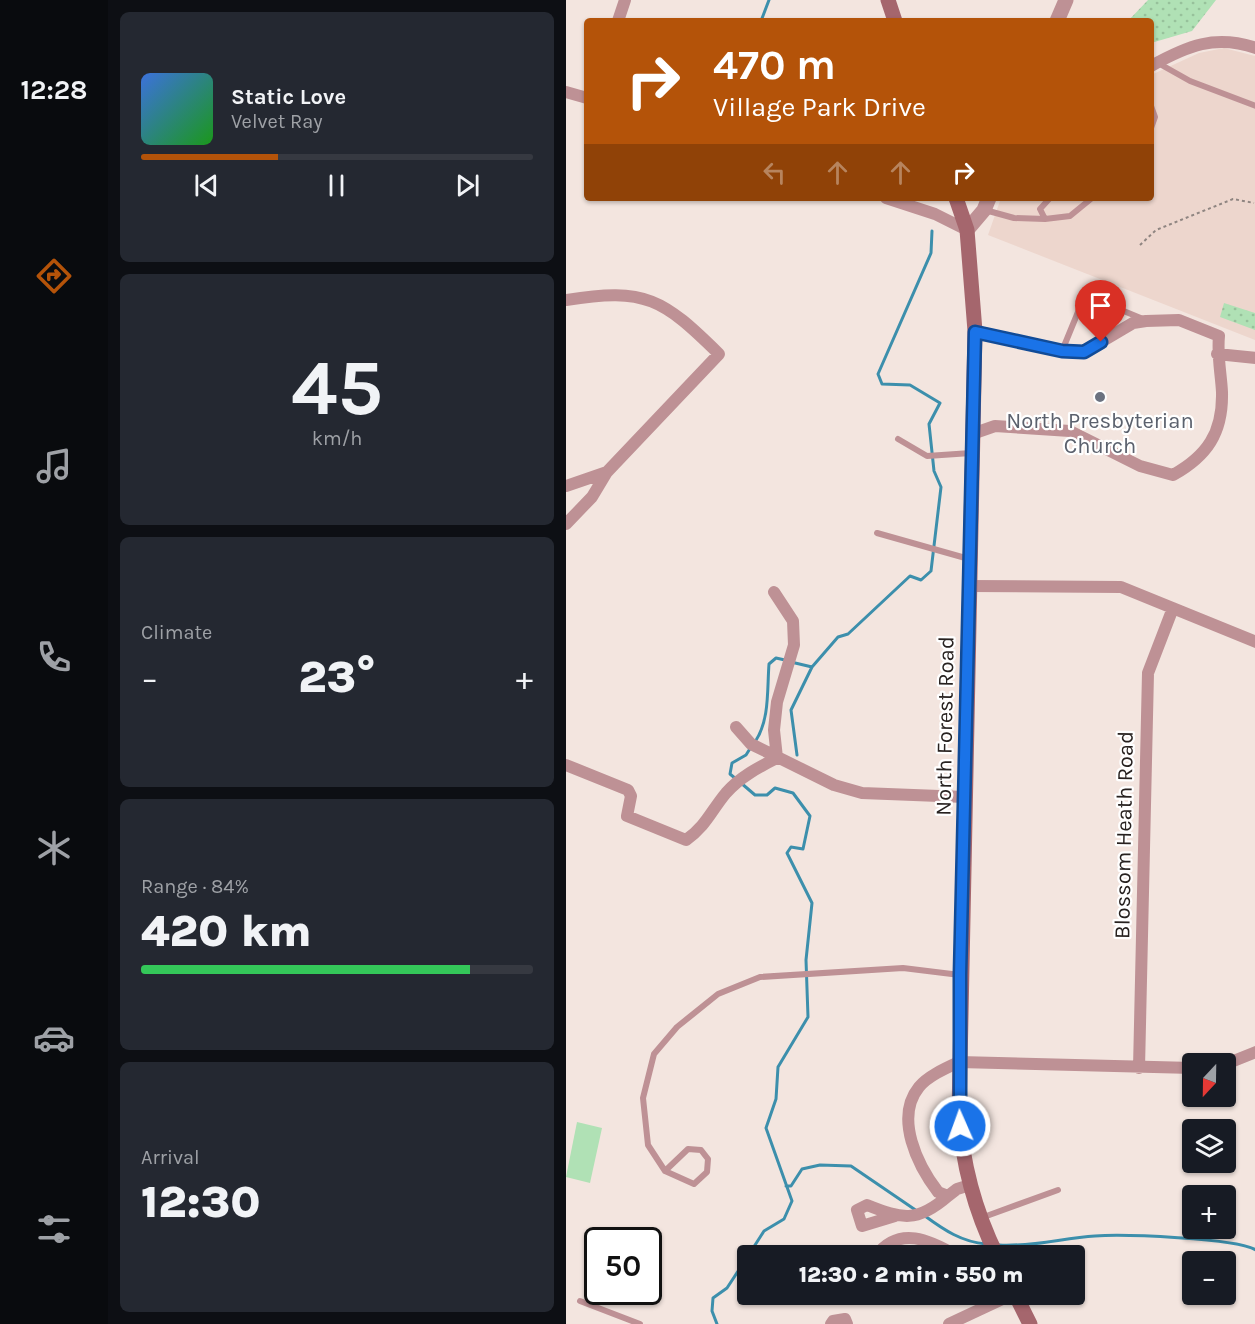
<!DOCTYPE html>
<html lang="en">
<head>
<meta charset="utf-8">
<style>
  :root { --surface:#171b24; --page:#242831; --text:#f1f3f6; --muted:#9ea1a6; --line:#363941; --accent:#b45309 }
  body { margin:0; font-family:Karla,sans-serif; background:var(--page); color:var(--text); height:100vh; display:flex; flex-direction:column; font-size:22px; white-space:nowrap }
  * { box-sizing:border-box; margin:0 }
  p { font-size:20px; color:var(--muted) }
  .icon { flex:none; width:33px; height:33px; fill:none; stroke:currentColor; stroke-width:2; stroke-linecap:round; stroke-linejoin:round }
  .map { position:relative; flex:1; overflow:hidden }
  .side { display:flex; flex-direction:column; gap:12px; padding:12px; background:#0d0f14; width:458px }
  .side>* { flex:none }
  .top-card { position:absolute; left:18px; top:18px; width:570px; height:183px; border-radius:6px; box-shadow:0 2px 4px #0004; background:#b45309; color:#fff; overflow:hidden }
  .needle { width:39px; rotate:202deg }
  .buttons { position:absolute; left:616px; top:1053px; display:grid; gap:12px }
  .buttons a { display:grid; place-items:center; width:54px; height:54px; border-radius:6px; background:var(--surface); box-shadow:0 2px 4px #0004; font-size:30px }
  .speed { position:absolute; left:18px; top:1227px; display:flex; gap:12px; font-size:30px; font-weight:700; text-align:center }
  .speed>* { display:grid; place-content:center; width:78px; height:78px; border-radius:50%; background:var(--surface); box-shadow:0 2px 4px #0004; line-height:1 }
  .speed .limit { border:3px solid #111; border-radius:9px; background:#fff; color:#111 }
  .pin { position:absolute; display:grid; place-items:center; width:51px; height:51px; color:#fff; margin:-62px -26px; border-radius:50% 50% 50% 0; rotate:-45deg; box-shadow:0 0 6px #0007 }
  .pin .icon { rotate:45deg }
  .me { position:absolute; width:66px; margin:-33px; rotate:358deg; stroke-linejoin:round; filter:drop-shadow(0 0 4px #0008) }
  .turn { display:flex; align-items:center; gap:21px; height:126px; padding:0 30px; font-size:27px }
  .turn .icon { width:78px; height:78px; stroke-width:2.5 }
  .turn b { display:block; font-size:42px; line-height:51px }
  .lanes { display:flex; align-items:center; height:57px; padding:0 30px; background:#0003; justify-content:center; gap:30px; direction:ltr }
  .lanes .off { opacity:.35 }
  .big { font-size:45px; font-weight:800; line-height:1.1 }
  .side .tile { flex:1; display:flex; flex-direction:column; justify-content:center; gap:9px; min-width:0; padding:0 21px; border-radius:9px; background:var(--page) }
  .side .dial { align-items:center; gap:0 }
  .dial b { font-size:78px; line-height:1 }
  .song { display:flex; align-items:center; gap:18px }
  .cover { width:72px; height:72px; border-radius:9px; background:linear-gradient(135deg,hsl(220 70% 55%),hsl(120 70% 35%)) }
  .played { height:6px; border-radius:3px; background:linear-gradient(90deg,var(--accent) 35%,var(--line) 35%) }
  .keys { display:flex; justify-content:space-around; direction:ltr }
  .heat { display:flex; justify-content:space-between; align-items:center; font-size:33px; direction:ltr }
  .charge { height:9px; border-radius:4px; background:linear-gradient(90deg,#34c759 84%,var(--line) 0) }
  .trip { position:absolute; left:171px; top:1245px; width:348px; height:60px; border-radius:6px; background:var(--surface); box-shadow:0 2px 4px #0004; font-weight:800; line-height:60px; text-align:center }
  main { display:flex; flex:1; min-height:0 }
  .tab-bar { display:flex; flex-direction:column; width:108px; justify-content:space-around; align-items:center; background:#090b0e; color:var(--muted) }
  .tab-bar .icon { width:42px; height:42px }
  .tab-bar .selected { color:var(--accent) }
  .tab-bar b { font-size:27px; color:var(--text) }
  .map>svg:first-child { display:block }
  .built { fill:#edd6cd }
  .grass { fill:url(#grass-dots) }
  .pitch { fill:#b0e1b5 }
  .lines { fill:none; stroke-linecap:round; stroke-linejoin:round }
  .stream { stroke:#3c8fac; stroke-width:3 }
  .path { stroke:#8f8581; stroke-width:2; stroke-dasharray:3 3; stroke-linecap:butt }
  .service { stroke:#be9195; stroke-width:6 }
  .minor { stroke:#be9195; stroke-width:12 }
  .tertiary { stroke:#be9195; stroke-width:15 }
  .secondary { stroke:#a5666d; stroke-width:15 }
  .route-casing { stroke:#114b97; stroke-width:15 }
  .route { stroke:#1a73e8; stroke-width:10 }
  .worship-dot { fill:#6b7280; stroke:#fff; stroke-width:2 }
  .labels { text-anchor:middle; stroke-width:4.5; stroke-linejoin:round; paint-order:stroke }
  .worship-label { font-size:22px; fill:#5b616d; stroke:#fff }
  .street-label { font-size:22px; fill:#27211f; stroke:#fff }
</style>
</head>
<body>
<main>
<nav class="tab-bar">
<b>12:28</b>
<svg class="icon selected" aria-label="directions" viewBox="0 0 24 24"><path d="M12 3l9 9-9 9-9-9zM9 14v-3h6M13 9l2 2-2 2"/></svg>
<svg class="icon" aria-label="music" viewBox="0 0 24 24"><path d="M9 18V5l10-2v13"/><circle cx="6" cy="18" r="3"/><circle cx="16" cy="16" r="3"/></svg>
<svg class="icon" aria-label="phone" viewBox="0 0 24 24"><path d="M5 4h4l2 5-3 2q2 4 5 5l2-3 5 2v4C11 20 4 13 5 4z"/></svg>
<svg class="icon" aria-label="climate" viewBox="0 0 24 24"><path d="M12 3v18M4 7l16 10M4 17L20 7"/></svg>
<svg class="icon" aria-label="car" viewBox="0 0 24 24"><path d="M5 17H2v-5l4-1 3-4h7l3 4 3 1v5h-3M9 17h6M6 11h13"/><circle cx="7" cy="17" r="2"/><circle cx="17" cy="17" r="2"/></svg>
<svg class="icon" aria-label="filters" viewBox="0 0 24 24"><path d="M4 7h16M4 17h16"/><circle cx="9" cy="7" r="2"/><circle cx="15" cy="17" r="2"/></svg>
</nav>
<section class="side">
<div class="tile">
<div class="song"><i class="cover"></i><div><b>Static Love</b><p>Velvet Ray</p></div></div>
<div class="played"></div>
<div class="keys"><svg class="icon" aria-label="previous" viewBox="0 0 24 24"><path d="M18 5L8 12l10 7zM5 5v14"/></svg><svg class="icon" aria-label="pause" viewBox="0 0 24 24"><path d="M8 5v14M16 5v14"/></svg><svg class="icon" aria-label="next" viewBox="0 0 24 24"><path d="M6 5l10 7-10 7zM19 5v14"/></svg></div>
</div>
<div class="tile dial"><b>45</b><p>km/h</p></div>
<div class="tile"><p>Climate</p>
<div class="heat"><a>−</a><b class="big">23°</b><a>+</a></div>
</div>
<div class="tile"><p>Range · 84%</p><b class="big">420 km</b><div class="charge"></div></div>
<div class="tile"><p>Arrival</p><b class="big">12:30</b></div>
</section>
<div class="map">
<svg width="690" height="1324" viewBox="0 0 690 1324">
  <defs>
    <pattern id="grass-dots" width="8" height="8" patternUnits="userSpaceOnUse" patternTransform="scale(1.5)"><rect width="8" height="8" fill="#b0e1b5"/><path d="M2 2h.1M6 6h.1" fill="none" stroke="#97c19b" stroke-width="1.8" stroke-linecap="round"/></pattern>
  </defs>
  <rect width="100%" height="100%" fill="#f3e5df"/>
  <!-- built -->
  <path class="built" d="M658,48L689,56V340L422,235L435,198H585V75L633,53Z"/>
  <!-- grass -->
  <path class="grass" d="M582,0H650L626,31L585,43V21H562Z
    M658,303L689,313V330L654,317Z"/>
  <!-- pitch -->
  <path class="pitch" d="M11,1122L36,1128L24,1183L0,1177Z"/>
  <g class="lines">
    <!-- stream -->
    <path class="stream" d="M195,21L203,0
      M225,662L246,667L272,637L282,634L344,576L355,580L365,571L375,487L368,471L363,424L374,403L344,385L316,384L312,374L365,253L366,231
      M189,742C204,720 201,689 203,664L210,658L219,660
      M231,755L225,710L246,667
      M170,779L164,774L166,763L180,755L185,747
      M175,783L189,795H201L209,788L227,793L244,816L237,849L225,847L221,853L246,903L240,960L242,1017L212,1067L210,1099L200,1128L226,1201L218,1219L198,1231L182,1256
      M220,1186H225L236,1169L254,1165L285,1166L351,1211
      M359,1216C378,1230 396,1242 420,1244
      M433,1245C466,1247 497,1238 529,1236C556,1234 670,1238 690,1250
      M151,1324L146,1311L147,1298L161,1288L182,1256"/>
    <!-- path -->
    <path class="path" d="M574,245L590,230L667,199L688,203"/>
    <!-- service -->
    <path class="service" d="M592,63L624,81L690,106
      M585,106L589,117L585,128
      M484,198L474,209L479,219L504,216L526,198
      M419,210L448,218L479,219
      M496,351L519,295L577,319
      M332,439L361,456L405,453
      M311,533L403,559
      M99,1171L122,1149L135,1150L142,1159L141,1172L128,1184L99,1171L82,1145L77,1098L88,1054L111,1027L152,994L194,977L337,968L394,975
      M415,1218L492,1190
      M14,1301L74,1324"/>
    <!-- minor -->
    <path class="minor" d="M52,21L59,0
      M585,66C621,46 649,34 690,48
      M0,92L21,98
      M320,198L369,214L401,230
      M0,300C80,287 97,299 153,354L41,472L26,497L0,524
      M651,354L690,358
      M406,434L429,426L504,431L574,466L607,475C641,456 657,433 656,392C655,373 651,356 653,336L613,320L580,321L567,323L518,352L496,351L409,331
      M0,486L41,472
      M403,586L555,587L690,642
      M170,727L185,744L268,785L296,793L399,797
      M0,765L62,790L65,796L61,816L120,840C140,826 145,811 160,793C174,777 193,767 211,758L208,730L211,702L228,645L227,621L208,592
      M660,1064L690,1052
      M573,1068L582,673L607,608
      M404,1185L391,1189L382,1196L372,1192C352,1166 328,1118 353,1087C362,1076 380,1068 393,1062L627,1068
      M329,1216L296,1226L291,1210L301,1205C336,1219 351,1223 382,1196
      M310,1256C333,1225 364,1240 391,1256
      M265,1324L267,1321L279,1319L281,1324
      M383,1324L447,1294"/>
    <!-- tertiary -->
    <path class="tertiary" d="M491,21L500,0
      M401,230L418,210L423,198"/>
    <!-- secondary -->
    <path class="secondary" d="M322,0L329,21
      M390,198L401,230L409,331L393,1113C396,1163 409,1211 431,1256
      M449,1294L464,1324"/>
  </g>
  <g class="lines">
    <!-- route casing -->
    <g class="route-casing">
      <path id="route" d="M394,1126V975L409,332L496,351L518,352L535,342"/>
    </g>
    <!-- route -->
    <use href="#route" class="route"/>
  </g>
  <!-- markers -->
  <circle class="worship-dot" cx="534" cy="397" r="6"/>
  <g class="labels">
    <!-- worship labels -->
    <g class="worship-label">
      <text x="534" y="428">North Presbyterian<tspan x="534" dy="25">Church</tspan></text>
    </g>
    <!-- street labels -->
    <g class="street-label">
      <text transform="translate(378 726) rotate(-89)" y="8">North Forest Road</text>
      <text transform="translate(557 835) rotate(-89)" y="8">Blossom Heath Road</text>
    </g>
  </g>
</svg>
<div class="buttons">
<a><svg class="needle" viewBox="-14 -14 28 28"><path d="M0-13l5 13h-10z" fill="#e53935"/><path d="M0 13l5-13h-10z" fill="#9ea1a6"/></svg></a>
<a><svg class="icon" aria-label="layers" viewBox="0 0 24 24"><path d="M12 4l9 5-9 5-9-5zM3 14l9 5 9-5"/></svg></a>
<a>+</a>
<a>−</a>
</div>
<div class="speed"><div class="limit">50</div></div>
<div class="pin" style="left:535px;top:342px;background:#d93025"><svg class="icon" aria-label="arrive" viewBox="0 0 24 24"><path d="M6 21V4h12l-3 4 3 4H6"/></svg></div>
<svg class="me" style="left:394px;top:1126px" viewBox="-20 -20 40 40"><circle r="17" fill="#1a73e8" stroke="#fff" stroke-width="3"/><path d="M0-11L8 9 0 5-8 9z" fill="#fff"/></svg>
<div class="trip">12:30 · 2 min · 550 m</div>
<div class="top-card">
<div class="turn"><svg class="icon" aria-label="right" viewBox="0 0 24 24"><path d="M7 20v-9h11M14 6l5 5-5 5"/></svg><div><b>470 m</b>Village Park Drive</div></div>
<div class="lanes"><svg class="icon off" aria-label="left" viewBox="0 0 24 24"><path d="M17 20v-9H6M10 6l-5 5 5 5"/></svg><svg class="icon off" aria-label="ahead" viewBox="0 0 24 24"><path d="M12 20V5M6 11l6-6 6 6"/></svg><svg class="icon off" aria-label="ahead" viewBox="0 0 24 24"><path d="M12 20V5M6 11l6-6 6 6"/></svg><svg class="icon" aria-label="right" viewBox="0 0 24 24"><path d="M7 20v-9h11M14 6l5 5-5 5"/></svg></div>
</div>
</div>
</main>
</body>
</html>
